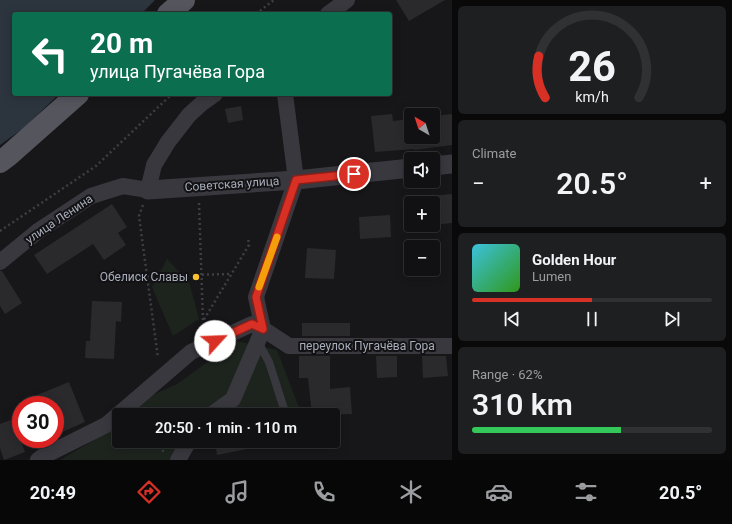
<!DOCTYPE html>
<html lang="en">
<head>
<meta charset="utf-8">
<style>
  :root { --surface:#111113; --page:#1e1f21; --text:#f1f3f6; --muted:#9c9da0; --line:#303133; --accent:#d93025 }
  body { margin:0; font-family:Roboto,sans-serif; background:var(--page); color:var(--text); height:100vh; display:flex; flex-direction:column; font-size:15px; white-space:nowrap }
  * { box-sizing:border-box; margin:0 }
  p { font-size:13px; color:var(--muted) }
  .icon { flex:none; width:22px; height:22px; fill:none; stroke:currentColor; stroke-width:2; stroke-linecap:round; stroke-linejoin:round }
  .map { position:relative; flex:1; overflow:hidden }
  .sheet { display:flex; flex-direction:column; gap:6px; padding:6px; background:#09090a; width:280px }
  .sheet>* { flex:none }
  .guide { position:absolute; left:12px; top:12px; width:380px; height:84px; border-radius:4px; box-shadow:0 2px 10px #0003,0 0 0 1px var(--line); background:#0b6e4f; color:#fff; overflow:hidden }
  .needle { width:26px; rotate:321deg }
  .buttons { position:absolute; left:404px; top:108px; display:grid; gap:8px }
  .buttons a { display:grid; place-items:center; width:36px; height:36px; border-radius:4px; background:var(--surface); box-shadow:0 2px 10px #0003,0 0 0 1px var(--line); font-size:20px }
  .speed { position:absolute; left:12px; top:396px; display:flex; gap:8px; font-size:20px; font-weight:700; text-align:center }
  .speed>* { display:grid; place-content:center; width:52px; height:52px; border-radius:50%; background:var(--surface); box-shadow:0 2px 10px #0003,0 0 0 1px var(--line); line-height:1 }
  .speed .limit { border:6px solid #d22; background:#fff; color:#111 }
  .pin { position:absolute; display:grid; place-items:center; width:34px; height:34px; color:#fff; margin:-17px; border:2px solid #fff; border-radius:50%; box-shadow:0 1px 4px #0007 }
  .me { position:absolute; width:44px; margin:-22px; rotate:65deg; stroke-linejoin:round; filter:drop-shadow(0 0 3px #0008) }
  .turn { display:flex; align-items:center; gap:14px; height:84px; padding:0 12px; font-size:18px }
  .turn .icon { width:52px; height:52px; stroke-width:2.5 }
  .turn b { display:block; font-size:28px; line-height:34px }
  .big { font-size:30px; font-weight:600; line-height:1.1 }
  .sheet .widget { flex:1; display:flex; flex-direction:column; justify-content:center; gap:6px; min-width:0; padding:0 14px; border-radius:6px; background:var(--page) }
  .sheet .dial { align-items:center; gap:0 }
  .dial svg { height:104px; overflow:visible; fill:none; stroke:var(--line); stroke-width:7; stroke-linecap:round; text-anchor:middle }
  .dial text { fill:var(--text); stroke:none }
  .song { display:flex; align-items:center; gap:12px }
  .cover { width:48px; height:48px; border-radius:6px; background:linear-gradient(135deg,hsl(190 70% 55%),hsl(110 70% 35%)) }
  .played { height:4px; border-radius:2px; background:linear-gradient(90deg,var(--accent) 50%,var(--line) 50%) }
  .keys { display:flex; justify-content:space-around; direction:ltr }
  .heat { display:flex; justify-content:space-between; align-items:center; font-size:22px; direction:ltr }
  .charge { height:6px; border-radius:3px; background:linear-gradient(90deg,#34c759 62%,var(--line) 0) }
  .trip { position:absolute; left:112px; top:408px; width:228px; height:40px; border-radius:4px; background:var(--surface); box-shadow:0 2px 10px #0003,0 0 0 1px var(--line); font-weight:600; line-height:40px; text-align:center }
  .menu { display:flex; height:64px; justify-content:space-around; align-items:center; background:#070708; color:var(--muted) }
  .menu .icon { width:28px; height:28px }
  .menu .on { color:var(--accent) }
  .menu b { font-size:18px; color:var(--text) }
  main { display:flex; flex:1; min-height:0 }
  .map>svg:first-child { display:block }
  .green { fill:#1d241e }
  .water { fill:#2c353e }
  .building { fill:#2a2a2d }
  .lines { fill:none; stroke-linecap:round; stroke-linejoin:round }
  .path { stroke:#3e3f45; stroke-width:2.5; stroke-dasharray:2 3; stroke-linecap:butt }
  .service { stroke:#38383e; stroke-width:8 }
  .minor { stroke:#38383e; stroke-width:16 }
  .tertiary { stroke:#38383e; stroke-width:19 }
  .primary { stroke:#54555d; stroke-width:22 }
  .route-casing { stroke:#8d1f18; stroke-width:10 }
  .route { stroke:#d93025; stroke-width:7 }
  .slow { stroke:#f59e0b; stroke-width:7 }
  .poi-dot { fill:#fac12e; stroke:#121214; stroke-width:1.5 }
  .labels { text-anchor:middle; stroke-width:4; stroke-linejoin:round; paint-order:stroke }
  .street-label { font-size:12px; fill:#a8adba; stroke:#121214 }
  .poi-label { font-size:12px; fill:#a8adba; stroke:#121214; text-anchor:end }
</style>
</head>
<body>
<main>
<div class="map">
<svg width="452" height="460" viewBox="0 0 452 460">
  <rect width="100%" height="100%" fill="#171719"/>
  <!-- green -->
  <path class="green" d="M167,259L189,282L199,319L173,336L152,287Z
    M237,341L277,350L301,413L297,415H252L243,411L215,415H123L139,401L177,384Z
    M119,418V441H189L181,460H60L91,442Z"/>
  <!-- water -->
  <path class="water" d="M0,0H155L141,14H14V94H59L25,127L0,145Z"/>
  <!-- building -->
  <path class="building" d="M396,0H445L409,21Z
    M241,106L243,120L228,123L225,109Z
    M392,114L393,121L411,119V137H433V116L452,114V145L414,150V149L375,152L371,116Z
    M452,194V223L433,225V203H418L417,197Z
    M112,204L127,227L118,233L126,245L104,260L93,244L47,274L34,255Z
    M390,215L391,237L360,239L359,217Z
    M307,248L336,250L334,279L305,278Z
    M0,271H2L22,303L5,314L0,306Z
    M92,301L122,302L121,322L116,321L114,359L85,358L86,341H90Z
    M302,323H350V336H302Z
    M299,356H330V389L350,387L352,414L312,415L308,378H299Z
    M376,356H397V377L377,378Z
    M422,356H446L448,376L423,378Z
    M69,382L85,422L60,433L55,420V405H41L37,395Z
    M13,419L25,452L4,460L0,448V424Z
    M215,441H256L257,447L217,455Z"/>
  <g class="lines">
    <!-- path -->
    <path class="path" d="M256,14L274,0
      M199,203L203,321L249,245L248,238
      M143,205L139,216L158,358
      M0,231L96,166L172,94
      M147,276L231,274
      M150,408L151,415
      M158,441L164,453"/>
    <!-- service -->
    <path class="service" d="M258,342L269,362L286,415"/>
    <!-- minor -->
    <path class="minor" d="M328,14L347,0
      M0,262L38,231L91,196L123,186L148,190L154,165L168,142L189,115L201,104L215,94
      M211,415L233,399L263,329L289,346H452
      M38,460L42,457L106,425L191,352L252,324L263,329L256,297L296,180L285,94
      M178,460L189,441"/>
    <!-- tertiary -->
    <path class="tertiary" d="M433,166L452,164
      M148,190L296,180L411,168"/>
    <!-- primary -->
    <path class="primary" d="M168,14L184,0
      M0,162L8,156L78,94"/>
  </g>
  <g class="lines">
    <!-- route casing -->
    <g class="route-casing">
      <path id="route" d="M215,341L252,324L263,329L256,297L296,180L354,174"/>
    </g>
    <!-- route -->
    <use href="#route" class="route"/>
    <!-- slow -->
    <path class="slow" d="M259,287L277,237"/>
  </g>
  <!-- markers -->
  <circle class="poi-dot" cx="196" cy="277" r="4"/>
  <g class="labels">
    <!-- street labels -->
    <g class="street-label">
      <text transform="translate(232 184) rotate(-4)" y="4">Советская улица</text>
      <text transform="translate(59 219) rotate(-34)" y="4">улица Ленина</text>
      <text x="367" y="350">переулок Пугачёва Гора</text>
    </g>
    <!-- poi labels -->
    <g class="poi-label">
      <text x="188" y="281">Обелиск Славы</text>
    </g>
  </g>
</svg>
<div class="buttons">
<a><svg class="needle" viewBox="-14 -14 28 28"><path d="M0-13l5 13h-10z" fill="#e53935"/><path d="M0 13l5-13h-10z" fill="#9c9da0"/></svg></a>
<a><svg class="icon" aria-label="sound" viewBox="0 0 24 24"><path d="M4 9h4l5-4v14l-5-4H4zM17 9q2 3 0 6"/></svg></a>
<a>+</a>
<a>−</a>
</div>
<div class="speed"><div class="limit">30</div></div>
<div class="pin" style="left:354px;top:174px;background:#d93025"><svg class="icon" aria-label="arrive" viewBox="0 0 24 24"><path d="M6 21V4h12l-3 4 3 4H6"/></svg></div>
<svg class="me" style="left:215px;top:341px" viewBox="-20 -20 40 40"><circle r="19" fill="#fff"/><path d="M0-13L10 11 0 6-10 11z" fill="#d93025"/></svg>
<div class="trip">20:50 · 1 min · 110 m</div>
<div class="guide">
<div class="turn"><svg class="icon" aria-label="left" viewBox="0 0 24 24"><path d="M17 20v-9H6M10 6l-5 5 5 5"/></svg><div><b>20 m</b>улица Пугачёва Гора</div></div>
</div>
</div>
<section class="sheet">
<div class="widget dial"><svg viewBox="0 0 100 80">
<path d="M14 69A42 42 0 1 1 86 69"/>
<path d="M14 69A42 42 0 0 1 9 37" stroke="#d93025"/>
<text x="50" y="56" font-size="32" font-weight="700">26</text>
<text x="50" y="72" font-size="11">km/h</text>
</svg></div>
<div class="widget"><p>Climate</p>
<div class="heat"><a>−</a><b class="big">20.5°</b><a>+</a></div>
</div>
<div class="widget">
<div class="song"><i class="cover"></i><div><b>Golden Hour</b><p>Lumen</p></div></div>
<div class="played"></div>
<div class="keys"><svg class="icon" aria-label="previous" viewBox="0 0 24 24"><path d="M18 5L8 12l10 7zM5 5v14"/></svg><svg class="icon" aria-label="pause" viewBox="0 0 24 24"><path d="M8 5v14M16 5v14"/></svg><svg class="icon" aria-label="next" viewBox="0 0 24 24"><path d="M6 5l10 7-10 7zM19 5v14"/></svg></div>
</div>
<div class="widget"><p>Range · 62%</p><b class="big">310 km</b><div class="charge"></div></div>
</section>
</main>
<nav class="menu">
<b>20:49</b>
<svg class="icon on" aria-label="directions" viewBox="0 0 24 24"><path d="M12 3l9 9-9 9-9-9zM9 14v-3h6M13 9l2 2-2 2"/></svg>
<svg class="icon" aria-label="music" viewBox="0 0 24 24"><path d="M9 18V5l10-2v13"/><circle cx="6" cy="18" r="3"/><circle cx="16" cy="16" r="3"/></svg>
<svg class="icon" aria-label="phone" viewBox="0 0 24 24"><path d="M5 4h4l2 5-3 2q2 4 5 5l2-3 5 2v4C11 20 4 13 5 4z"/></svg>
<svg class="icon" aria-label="climate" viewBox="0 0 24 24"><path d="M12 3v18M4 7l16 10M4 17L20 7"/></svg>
<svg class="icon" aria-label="car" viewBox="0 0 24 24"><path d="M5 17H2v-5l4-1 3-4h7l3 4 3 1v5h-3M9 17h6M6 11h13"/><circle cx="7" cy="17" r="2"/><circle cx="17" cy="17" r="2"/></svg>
<svg class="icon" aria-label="filters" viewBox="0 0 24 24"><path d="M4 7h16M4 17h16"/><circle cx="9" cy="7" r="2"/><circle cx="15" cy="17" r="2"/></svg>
<b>20.5°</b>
</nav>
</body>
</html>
